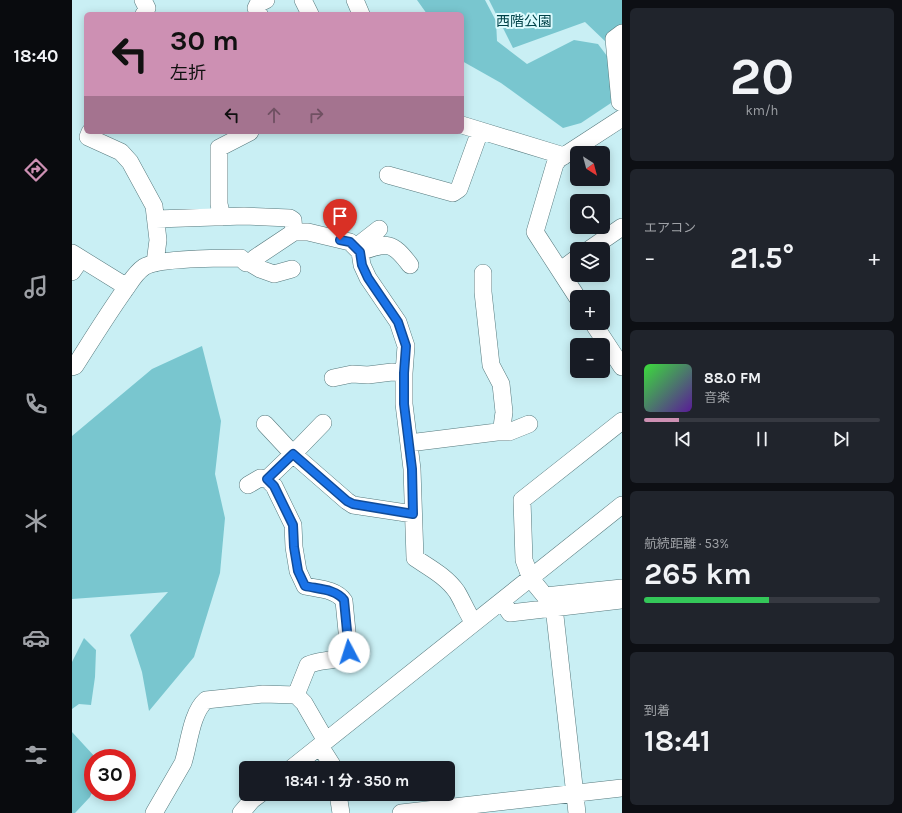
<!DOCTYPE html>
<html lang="ja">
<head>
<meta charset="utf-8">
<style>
  :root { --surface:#171b24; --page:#20242c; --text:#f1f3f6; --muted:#9ea1a6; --line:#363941; --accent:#cd90b3 }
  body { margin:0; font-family:Karla,"Noto Sans JP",sans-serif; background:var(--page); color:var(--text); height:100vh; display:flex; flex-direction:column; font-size:15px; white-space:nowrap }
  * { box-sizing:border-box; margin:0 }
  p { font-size:13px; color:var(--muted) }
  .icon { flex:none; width:22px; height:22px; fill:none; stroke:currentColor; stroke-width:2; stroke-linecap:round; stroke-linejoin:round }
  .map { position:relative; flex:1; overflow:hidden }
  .details { display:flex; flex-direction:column; gap:8px; padding:8px; background:#0d0f14; width:280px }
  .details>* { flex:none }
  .guide { position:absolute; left:12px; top:12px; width:380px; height:122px; border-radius:6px; box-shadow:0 2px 10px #0003; background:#cd90b3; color:#111; overflow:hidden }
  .needle { width:26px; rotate:144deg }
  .tools { position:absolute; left:498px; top:146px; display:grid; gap:8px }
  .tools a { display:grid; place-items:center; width:40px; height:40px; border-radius:6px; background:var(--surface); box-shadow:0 2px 10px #0003; font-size:20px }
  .speed { position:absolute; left:12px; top:749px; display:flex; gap:8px; font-size:20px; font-weight:700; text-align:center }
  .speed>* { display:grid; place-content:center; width:52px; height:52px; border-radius:50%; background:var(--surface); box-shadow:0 2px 10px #0003; line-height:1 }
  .speed .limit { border:6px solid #d22; background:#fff; color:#111 }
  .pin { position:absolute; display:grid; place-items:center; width:34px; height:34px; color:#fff; margin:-41px -17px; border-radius:50% 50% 50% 0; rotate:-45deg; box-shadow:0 0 4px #0007 }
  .pin .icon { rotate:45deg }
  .me { position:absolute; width:44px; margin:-22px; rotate:355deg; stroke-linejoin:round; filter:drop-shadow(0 0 3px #0008) }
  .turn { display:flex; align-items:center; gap:14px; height:84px; padding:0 20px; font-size:18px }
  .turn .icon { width:52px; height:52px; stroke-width:2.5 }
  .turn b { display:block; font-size:28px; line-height:34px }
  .lanes { display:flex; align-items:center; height:38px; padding:0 20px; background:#0003; justify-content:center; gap:20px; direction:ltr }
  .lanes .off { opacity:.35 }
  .big { font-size:30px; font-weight:700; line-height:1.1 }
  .details .tile { flex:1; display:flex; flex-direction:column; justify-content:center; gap:6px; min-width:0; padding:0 14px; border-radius:6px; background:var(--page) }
  .details .dial { align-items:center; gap:0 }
  .dial b { font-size:52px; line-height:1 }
  .song { display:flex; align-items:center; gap:12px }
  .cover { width:48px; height:48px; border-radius:6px; background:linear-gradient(135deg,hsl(120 70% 55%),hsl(270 70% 35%)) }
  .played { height:4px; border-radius:2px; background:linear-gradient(90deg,var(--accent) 15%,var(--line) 15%) }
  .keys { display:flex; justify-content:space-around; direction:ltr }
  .heat { display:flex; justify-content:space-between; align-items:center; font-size:22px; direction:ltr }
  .charge { height:6px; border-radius:3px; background:linear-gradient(90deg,#34c759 53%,var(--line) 0) }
  .trip { position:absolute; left:167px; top:761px; width:216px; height:40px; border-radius:6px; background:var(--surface); box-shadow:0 2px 10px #0003; font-weight:700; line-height:40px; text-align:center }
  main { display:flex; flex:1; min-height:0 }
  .dock { display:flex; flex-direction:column; width:72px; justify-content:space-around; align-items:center; background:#090b0e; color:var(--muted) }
  .dock .icon { width:28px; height:28px }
  .dock .current { color:var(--accent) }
  .dock b { font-size:18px; color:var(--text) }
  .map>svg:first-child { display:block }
  .green { fill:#79c6cf }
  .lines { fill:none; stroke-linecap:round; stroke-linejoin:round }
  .minor-casing { stroke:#56797d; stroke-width:18 }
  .minor { stroke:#fff; stroke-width:17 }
  .route-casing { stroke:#114b97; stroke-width:10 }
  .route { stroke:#1a73e8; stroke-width:7 }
  .labels { text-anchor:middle; stroke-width:4; stroke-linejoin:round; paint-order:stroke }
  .park-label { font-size:14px; fill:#004248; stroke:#dcfbfe }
</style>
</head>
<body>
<main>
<nav class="dock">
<b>18:40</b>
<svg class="icon current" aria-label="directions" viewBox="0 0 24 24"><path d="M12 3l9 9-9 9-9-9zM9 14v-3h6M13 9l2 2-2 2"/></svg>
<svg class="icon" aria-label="music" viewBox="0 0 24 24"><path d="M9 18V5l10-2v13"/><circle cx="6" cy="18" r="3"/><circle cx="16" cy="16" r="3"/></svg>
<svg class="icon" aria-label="phone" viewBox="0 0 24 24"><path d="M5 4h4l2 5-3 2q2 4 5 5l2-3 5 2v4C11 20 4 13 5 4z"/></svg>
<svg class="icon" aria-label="climate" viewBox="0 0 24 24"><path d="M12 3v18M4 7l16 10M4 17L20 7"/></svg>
<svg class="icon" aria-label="car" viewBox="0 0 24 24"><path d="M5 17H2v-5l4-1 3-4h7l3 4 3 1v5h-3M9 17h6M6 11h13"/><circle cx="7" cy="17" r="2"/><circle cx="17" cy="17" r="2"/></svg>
<svg class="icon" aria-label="filters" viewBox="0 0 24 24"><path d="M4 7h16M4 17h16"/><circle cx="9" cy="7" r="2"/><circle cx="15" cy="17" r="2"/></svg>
</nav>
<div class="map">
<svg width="550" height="813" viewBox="0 0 550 813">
  <rect width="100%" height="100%" fill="#c9eff4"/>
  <!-- green -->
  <path class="green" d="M345,0H413L424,21L425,41L455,64L502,40L526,44L538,60L539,103L509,123L491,128L429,83L390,61V14H355Z
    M417,0H550V30L535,43L513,22L441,48Z
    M130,346L149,421L143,474L153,518L148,573L122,657L77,711L70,672L58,635L96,592L0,599V436L80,369Z
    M12,638L24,650L23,677L19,705L7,704L0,709V662Z
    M0,732L24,758H21V790L18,797L3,813H0Z"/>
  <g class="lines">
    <!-- minor casing -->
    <g class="minor-casing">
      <path id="minor" d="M71,0L75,8L72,14
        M231,0L238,14
        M283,0L289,14
        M187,14L184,8L186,4L194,0
        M548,102L542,39L550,33
        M390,125L492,156
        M18,132L16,137L49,152L58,162L82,206L86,240L83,263
        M316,175L381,193L387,189L408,131
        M150,217L147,204V148L178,132
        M84,219L172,216L218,218L221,220L222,232
        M284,247L307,229
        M518,249L550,227
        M288,252C315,242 320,241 338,265
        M0,253L55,287
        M178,263L188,269L202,274L220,269
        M489,270L505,258
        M0,272L9,259
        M505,297L463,232L483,164L487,159L550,118
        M521,323L550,367
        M0,367L3,366C19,341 35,315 52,291C58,283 63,273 72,267C86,258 150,258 169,258L174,263H178L183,258L222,232H236L278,242L288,252L290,265L296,278L326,322L334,346L332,373V404L340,469L343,558C358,568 375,577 385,592C391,602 395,613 402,623
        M261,378L280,374L296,375L320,372L332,373
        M193,424L221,454L275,501L281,505L341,514
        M425,432H437L457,424
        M337,443L425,432L430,427L432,412L429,384L419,365L411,292V273
        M195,479L221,454L251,423
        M176,485L188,478L195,479L202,486L221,525L222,547L226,571L233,586C246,589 264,589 272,601L277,652C267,662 249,659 236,665L224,695
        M473,596L550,588
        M430,601L438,613L550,600
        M248,746L262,768
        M220,768L550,505
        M266,794L269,813
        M82,813L111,763C117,745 119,713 134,700L191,694L224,695L232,703L254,741
        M169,813L180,800L188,794
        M329,813L550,788
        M505,813L482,607L459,579L452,560L450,500L550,421"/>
    </g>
    <!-- minor -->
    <use href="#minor" class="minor"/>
  </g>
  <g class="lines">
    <!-- route casing -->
    <g class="route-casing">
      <path id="route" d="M268,240L278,242L288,252L290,265L296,278L326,322L334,346L332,373V404L340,469L341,514L281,504L275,501L221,454L195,479L202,486L221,525L222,547L226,571L233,586C246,589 264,589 272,600L277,652"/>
    </g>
    <!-- route -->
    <use href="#route" class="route"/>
  </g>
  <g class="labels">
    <!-- park labels -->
    <g class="park-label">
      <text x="452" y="26">西階公園</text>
    </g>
  </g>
</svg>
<div class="tools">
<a><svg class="needle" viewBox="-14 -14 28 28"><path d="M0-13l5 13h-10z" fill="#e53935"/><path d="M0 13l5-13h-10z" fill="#9ea1a6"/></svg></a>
<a><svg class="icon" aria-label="search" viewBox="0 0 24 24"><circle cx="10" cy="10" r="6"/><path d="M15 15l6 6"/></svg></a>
<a><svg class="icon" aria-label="layers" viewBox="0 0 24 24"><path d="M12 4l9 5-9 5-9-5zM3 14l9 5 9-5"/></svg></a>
<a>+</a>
<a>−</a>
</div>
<div class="speed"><div class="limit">30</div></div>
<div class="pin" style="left:268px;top:240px;background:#d93025"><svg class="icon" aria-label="arrive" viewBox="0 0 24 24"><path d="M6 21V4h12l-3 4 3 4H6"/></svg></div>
<svg class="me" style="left:277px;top:652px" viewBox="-20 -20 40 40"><circle r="19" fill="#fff"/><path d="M0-13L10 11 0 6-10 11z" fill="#1a73e8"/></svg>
<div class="trip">18:41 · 1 分 · 350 m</div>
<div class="guide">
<div class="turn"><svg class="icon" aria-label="left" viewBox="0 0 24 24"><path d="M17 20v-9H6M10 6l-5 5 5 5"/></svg><div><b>30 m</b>左折</div></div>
<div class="lanes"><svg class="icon" aria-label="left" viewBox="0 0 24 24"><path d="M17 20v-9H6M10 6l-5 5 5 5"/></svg><svg class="icon off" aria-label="ahead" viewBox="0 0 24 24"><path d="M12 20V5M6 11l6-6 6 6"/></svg><svg class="icon off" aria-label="right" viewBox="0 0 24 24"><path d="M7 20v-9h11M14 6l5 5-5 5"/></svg></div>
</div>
</div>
<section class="details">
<div class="tile dial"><b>20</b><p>km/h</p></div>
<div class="tile"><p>エアコン</p>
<div class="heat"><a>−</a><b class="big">21.5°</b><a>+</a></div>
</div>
<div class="tile">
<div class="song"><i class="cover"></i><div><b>88.0 FM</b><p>音楽</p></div></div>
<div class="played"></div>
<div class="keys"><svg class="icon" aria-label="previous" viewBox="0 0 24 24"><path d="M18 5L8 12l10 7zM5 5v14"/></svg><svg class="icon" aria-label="pause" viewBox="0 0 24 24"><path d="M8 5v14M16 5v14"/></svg><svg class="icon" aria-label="next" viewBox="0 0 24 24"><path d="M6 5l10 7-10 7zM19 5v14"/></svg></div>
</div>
<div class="tile"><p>航続距離 · 53%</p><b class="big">265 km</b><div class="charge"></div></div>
<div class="tile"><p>到着</p><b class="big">18:41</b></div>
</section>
</main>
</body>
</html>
